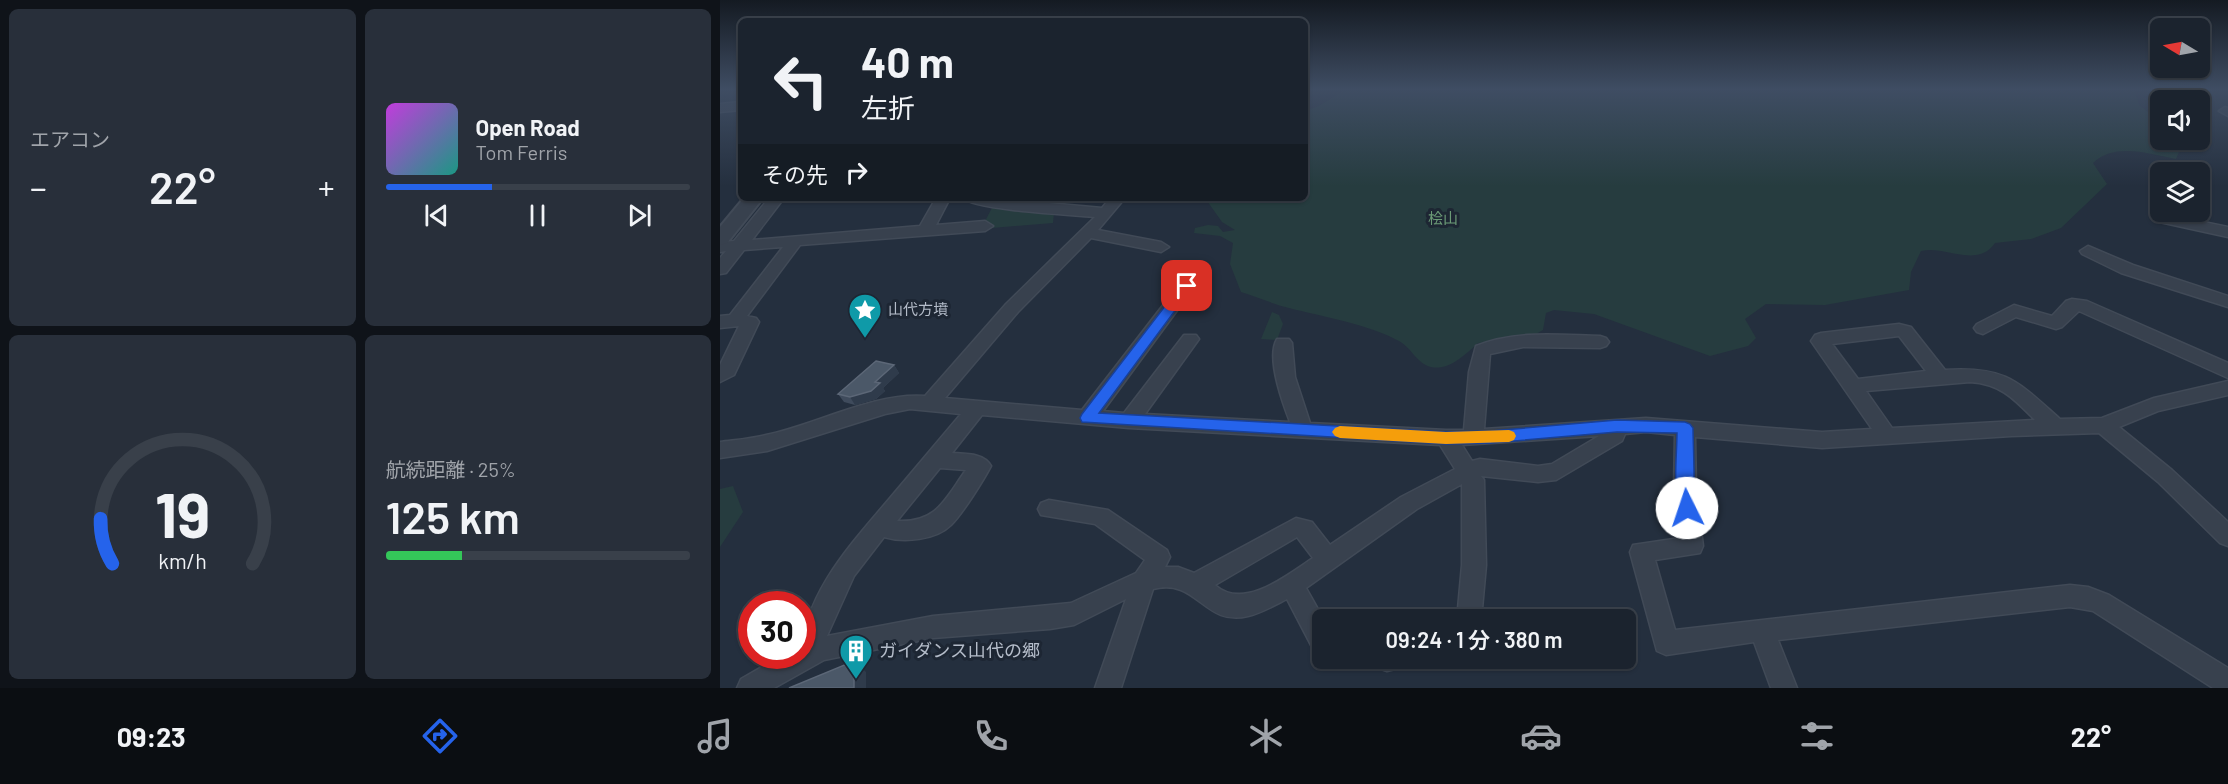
<!DOCTYPE html>
<html lang="ja">
<head>
<meta charset="utf-8">
<style>
  :root { --surface:#1b232e; --page:#282f3a; --text:#f1f3f6; --muted:#a0a4aa; --line:#39404a; --accent:#2563eb }
  body { margin:0; font-family:Barlow,"Noto Sans JP",sans-serif; background:var(--page); color:var(--text); height:100vh; display:flex; flex-direction:column; font-size:22px; white-space:nowrap }
  * { box-sizing:border-box; margin:0 }
  p { font-size:20px; color:var(--muted) }
  .icon { flex:none; width:33px; height:33px; fill:none; stroke:currentColor; stroke-width:2; stroke-linecap:round; stroke-linejoin:round }
  .map { position:relative; flex:1; overflow:hidden }
  .drawer { display:flex; flex-direction:column; gap:9px; padding:9px; background:#0f1319; width:720px }
  .drawer>* { flex:none }
  .guide { position:absolute; left:18px; top:18px; width:570px; height:183px; border-radius:9px; box-shadow:0 2px 4px #0004,0 0 0 2px var(--line); background:#1b232e; color:var(--text); overflow:hidden }
  .needle { width:39px; rotate:280deg }
  .tools { position:absolute; left:1430px; top:18px; display:grid; gap:12px }
  .tools a { display:grid; place-items:center; width:60px; height:60px; border-radius:9px; background:var(--surface); box-shadow:0 2px 4px #0004,0 0 0 2px var(--line); font-size:30px }
  .speed { position:absolute; left:18px; top:591px; display:flex; gap:12px; font-size:30px; font-weight:700; text-align:center }
  .speed>* { display:grid; place-content:center; width:78px; height:78px; border-radius:50%; background:var(--surface); box-shadow:0 2px 4px #0004,0 0 0 2px var(--line); line-height:1 }
  .speed .limit { border:9px solid #d22; background:#fff; color:#111 }
  .pin { position:absolute; display:grid; place-items:center; width:51px; height:51px; color:#fff; margin:-26px; border-radius:12px; box-shadow:0 3px 9px #0006 }
  .me { position:absolute; width:66px; margin:-33px; rotate:356deg; stroke-linejoin:round; filter:drop-shadow(0 0 4px #0008) }
  .turn { display:flex; align-items:center; gap:21px; height:126px; padding:0 24px; font-size:27px }
  .turn .icon { width:78px; height:78px; stroke-width:2.5 }
  .turn b { display:block; font-size:42px; line-height:51px }
  .then { display:flex; align-items:center; height:57px; padding:0 24px; background:#0003; gap:12px; font-size:22px }
  .big { font-size:45px; font-weight:600; line-height:1.1 }
  .drawer .widget { flex:1; display:flex; flex-direction:column; justify-content:center; gap:9px; min-width:0; padding:0 21px; border-radius:9px; background:var(--page) }
  .drawer .dial { align-items:center; gap:0 }
  .dial svg { height:156px; overflow:visible; fill:none; stroke:var(--line); stroke-width:7; stroke-linecap:round; text-anchor:middle }
  .dial text { fill:var(--text); stroke:none }
  .song { display:flex; align-items:center; gap:18px }
  .cover { width:72px; height:72px; border-radius:9px; background:linear-gradient(135deg,hsl(290 70% 55%),hsl(170 70% 35%)) }
  .played { height:6px; border-radius:3px; background:linear-gradient(90deg,var(--accent) 35%,var(--line) 35%) }
  .keys { display:flex; justify-content:space-around; direction:ltr }
  .heat { display:flex; justify-content:space-between; align-items:center; font-size:33px; direction:ltr }
  .charge { height:9px; border-radius:4px; background:linear-gradient(90deg,#34c759 25%,var(--line) 0) }
  .drawer .tiles { flex:1; display:grid; gap:9px; grid-template-columns:repeat(2,1fr) }
  .trip { position:absolute; left:592px; top:609px; width:324px; height:60px; border-radius:9px; background:var(--surface); box-shadow:0 2px 4px #0004,0 0 0 2px var(--line); font-weight:600; line-height:60px; text-align:center }
  .menu { display:flex; height:96px; justify-content:space-around; align-items:center; background:#0b0e12; color:var(--muted) }
  .menu .icon { width:42px; height:42px }
  .menu .selected { color:var(--accent) }
  .menu b { font-size:27px; color:var(--text) }
  main { display:flex; flex:1; min-height:0 }
  .map>svg:first-child { display:block }
  .green { fill:#263c3f }
  .lines { fill:none; stroke-linecap:round; stroke-linejoin:round }
  .minor-casing { stroke:#414a57; stroke-width:3 }
  .tertiary-casing { stroke:#414a57; stroke-width:4 }
  .minor { fill:#38414e; fill-rule:evenodd }
  .tertiary { fill:#38414e; fill-rule:evenodd }
  .wall { fill:#3f4b5c }
  .shaded-wall { fill:#2f3b4b }
  .building { fill:#4b5868; stroke:#5c6777; stroke-width:1.5 }
  .route { fill:#2563eb; stroke:#184099; stroke-width:1.5 }
  .slow { fill:#f59e0b }
  .labels { text-anchor:middle; stroke-width:6; stroke-linejoin:round; paint-order:stroke }
  .park-label { font-size:15px; fill:#6b9a76; stroke:#1d2633 }
  .poi-label { font-size:15px; fill:#b4bcc9; stroke:#1d2633; text-anchor:start }
  .near-poi-label { font-size:18px; fill:#b4bcc9; stroke:#1d2633; text-anchor:start }
</style>
</head>
<body>
<main>
<section class="drawer">
<div class="tiles">
<div class="widget"><p>エアコン</p>
<div class="heat"><a>−</a><b class="big">22°</b><a>+</a></div>
</div>
<div class="widget">
<div class="song"><i class="cover"></i><div><b>Open Road</b><p>Tom Ferris</p></div></div>
<div class="played"></div>
<div class="keys"><svg class="icon" aria-label="previous" viewBox="0 0 24 24"><path d="M18 5L8 12l10 7zM5 5v14"/></svg><svg class="icon" aria-label="pause" viewBox="0 0 24 24"><path d="M8 5v14M16 5v14"/></svg><svg class="icon" aria-label="next" viewBox="0 0 24 24"><path d="M6 5l10 7-10 7zM19 5v14"/></svg></div>
</div>
<div class="widget dial"><svg viewBox="0 0 100 80">
<path d="M14 69A42 42 0 1 1 86 69"/>
<path d="M14 69A42 42 0 0 1 8 46" stroke="#2563eb"/>
<text x="50" y="56" font-size="32" font-weight="700">19</text>
<text x="50" y="72" font-size="11">km/h</text>
</svg></div>
<div class="widget"><p>航続距離 · 25%</p><b class="big">125 km</b><div class="charge"></div></div>
</div>
</section>
<div class="map">
<svg width="1508" height="688" viewBox="0 0 1508 688">
  <rect width="100%" height="100%" fill="#242f3e"/>
  <!-- green -->
  <path class="green" d="M624,90H1414L1419,105L1440,121V140H1460L1463,142L1456,159C1429,154 1395,142 1373,163L1387,184L1341,228L1311,239L1275,243C1257,269 1225,245 1201,251L1191,272L1189,290L1105,305L1046,304L1025,319L1036,338L1028,346L990,356L874,314L834,310L826,313L823,330L809,338L758,343C746,354 729,371 711,367C696,363 692,348 679,341C648,324 604,317 569,308C553,304 537,297 521,292L510,264L513,243L500,236L474,233L475,228L488,225L498,226L503,232L515,230L502,222L485,198H585V111C603,106 609,99 624,90Z
    M273,206L334,212L333,223L272,228L264,223Z
    M552,312L559,315L563,324L557,340L541,339Z
    M13,486L23,512L0,547V489Z"/>
  <g class="lines">
    <!-- minor casing -->
    <g class="minor-casing">
      <path id="minor" d="M21,102V110L0,112V104Z
        M1505,107L1508,108V116L1499,111Z
        M49,198H64L32,240L200,226L216,198H230L216,225L265,221L273,226L265,231L80,245L27,316L36,318L39,322L14,375L0,382V365L19,326L0,328V316L10,315L63,247L24,250L6,273L0,274V258L6,251L0,252V242L14,241Z
        M243,198H276L382,208L390,198H405L378,230L441,242L449,247L441,252L371,238L298,312L225,398L362,410L461,282H473L475,286L383,411L404,413L464,335H476L479,339L425,414L570,422C563,404 546,357 557,339H569L572,343L575,377L590,423L726,430H744L749,372L756,346C796,330 838,335 880,336L886,338L889,342L886,346L880,348L803,347L770,354L764,429L926,418L1102,432L1152,429L1091,341L1095,335L1101,333L1179,324L1191,327L1225,370C1286,366 1297,381 1340,419L1382,418L1434,398L1508,381V395L1438,411L1399,427L1452,470L1508,522V546L1500,543L1438,482L1379,433L1291,436L1102,448L975,437L976,490L983,546L980,553L935,560L955,630L1350,585L1368,587L1389,595L1508,668V688H1493L1373,611L1350,607L1058,640L1077,688H1051L1034,642L946,655L937,651L910,552L913,545L960,538L954,490L955,435L926,432L905,434L902,441L836,480L818,482L761,476L764,480L766,565L761,620H737L742,565V484L697,509L586,588L604,620L603,650L601,651L592,647L567,599C555,605 541,613 528,616C484,627 477,577 433,589L401,688H375L406,599L354,625L330,629L213,638L104,660L54,688H17L21,679L61,656H82C82,595 133,542 170,498C194,470 217,442 241,414L190,409L165,414L47,451L0,458V442C15,440 31,439 46,435C95,425 155,392 205,396L286,304L375,217C353,215 254,210 243,198ZM1179,336L1206,371L1138,379L1112,344ZM1250,382C1281,384 1294,399 1315,420L1172,428L1146,391ZM262,415L409,428L720,445L735,469L681,497L610,545L592,522L576,518L474,573L458,567H445L450,557L447,550L388,510L329,500L321,503L318,509L321,515L375,524L425,560L416,573L351,603L213,616L107,636L134,576L164,537C184,543 216,540 231,525C243,513 263,481 271,466C264,453 246,454 232,453ZM879,436L832,464L818,466L760,459L752,461L742,445ZM220,468L246,470C225,499 217,523 177,521ZM577,537L593,558C567,575 524,611 495,585Z
        M1440,213L1508,227V237L1435,221L1432,218Z
        M1368,246L1413,265L1508,296V307L1401,273L1362,254L1360,251Z
        M1352,299L1367,301L1508,363V378L1359,311L1342,327L1336,329L1296,317L1263,334L1257,332L1254,328L1257,324L1294,305L1332,316L1346,301Z
        M655,658H686L683,667L667,671L658,668Z"/>
    </g>
    <!-- tertiary casing -->
    <g class="tertiary-casing">
      <path id="tertiary" d="M24,198H43L7,243L0,245V227Z"/>
    </g>
    <!-- minor -->
    <use href="#minor" class="minor"/>
    <!-- tertiary -->
    <use href="#tertiary" class="tertiary"/>
  </g>
  <!-- wall -->
  <path class="wall" d="M174,365L179,373L163,388L165,391L156,399L135,405L124,402L118,394Z"/>
  <!-- shaded-wall -->
  <path class="shaded-wall" d="M174,365L179,373L163,388L165,391L156,399L135,405L130,397L155,382Z
    M134,661L146,672V688H134Z"/>
  <!-- building -->
  <path class="building" d="M156,361L174,365L155,382L160,383L151,391L130,397L118,394Z
    M134,661V688H69Z"/>
  <!-- sky -->
  <linearGradient id="sky" x2="0" y2="1"><stop stop-color="#141a22"/><stop offset="0.48" stop-color="#3f4d63"/><stop offset="1" stop-color="#3f4d63" stop-opacity="0"/></linearGradient>
  <rect width="1508" height="186" fill="url(#sky)"/>
  <!-- route -->
  <path class="route" d="M467,282L471,284L473,286L471,289L379,413L726,432L771,431L897,420L965,422L970,424L973,428C973,440 976,508 973,513L967,515L961,513C952,494 957,455 957,433L897,432L771,443L726,444L362,422L360,418L362,414L462,284Z"/>
  <!-- slow -->
  <path class="slow" d="M620,426L726,432L789,430L794,432L796,436L794,440L789,442L726,444L620,438L615,436L612,432L615,428Z"/>
  <!-- icons -->
  <defs>
    <g id="sight-pin" transform="scale(1.725)"><path d="M0 17L-7.5 6A9.5 9.5 0 1 1 7.5 6Z" fill="#0f9aa8" stroke="#1d2633"/><path d="M0-6L1.8-2.2L6-1.7L2.9 1.2L3.7 5.4L0 3.3L-3.7 5.4L-2.9 1.2L-6-1.7L-1.8-2.2Z" fill="#fff"/></g>
    <g id="building-pin" transform="scale(1.725)"><path d="M0 17L-7.5 6A9.5 9.5 0 1 1 7.5 6Z" fill="#0f9aa8" stroke="#1d2633"/><path d="M-4-6H4V6H1V3H-1V6H-4ZM-2.5-4.3h1.7v1.8h-1.7ZM.8-4.3h1.7v1.8H.8ZM-2.5-1h1.7V.8h-1.7ZM.8-1h1.7V.8H.8Z" fill="#fff"/></g>
  </defs>
  <g fill-rule="evenodd">
    <use href="#sight-pin" x="145" y="310"/>
    <use href="#building-pin" x="136" y="651"/>
  </g>
  <g class="labels">
    <!-- park labels -->
    <g class="park-label">
      <text x="723" y="224">桧山</text>
    </g>
    <!-- poi labels -->
    <g class="poi-label">
      <text x="168" y="315">山代方墳</text>
    </g>
    <!-- near-poi labels -->
    <g class="near-poi-label">
      <text x="159" y="657">ガイダンス山代の郷</text>
    </g>
  </g>
</svg>
<div class="tools">
<a><svg class="needle" viewBox="-14 -14 28 28"><path d="M0-13l5 13h-10z" fill="#e53935"/><path d="M0 13l5-13h-10z" fill="#a0a4aa"/></svg></a>
<a><svg class="icon" aria-label="sound" viewBox="0 0 24 24"><path d="M4 9h4l5-4v14l-5-4H4zM17 9q2 3 0 6"/></svg></a>
<a><svg class="icon" aria-label="layers" viewBox="0 0 24 24"><path d="M12 4l9 5-9 5-9-5zM3 14l9 5 9-5"/></svg></a>
</div>
<div class="speed"><div class="limit">30</div></div>
<div class="pin" style="left:467px;top:286px;background:#d93025"><svg class="icon" aria-label="arrive" viewBox="0 0 24 24"><path d="M6 21V4h12l-3 4 3 4H6"/></svg></div>
<svg class="me" style="left:967px;top:508px" viewBox="-20 -20 40 40"><circle r="19" fill="#fff"/><path d="M0-13L10 11 0 6-10 11z" fill="#2563eb"/></svg>
<div class="trip">09:24 · 1 分 · 380 m</div>
<div class="guide">
<div class="turn"><svg class="icon" aria-label="left" viewBox="0 0 24 24"><path d="M17 20v-9H6M10 6l-5 5 5 5"/></svg><div><b>40 m</b>左折</div></div>
<div class="then">その先<svg class="icon" aria-label="right" viewBox="0 0 24 24"><path d="M7 20v-9h11M14 6l5 5-5 5"/></svg></div>
</div>
</div>
</main>
<nav class="menu">
<b>09:23</b>
<svg class="icon selected" aria-label="directions" viewBox="0 0 24 24"><path d="M12 3l9 9-9 9-9-9zM9 14v-3h6M13 9l2 2-2 2"/></svg>
<svg class="icon" aria-label="music" viewBox="0 0 24 24"><path d="M9 18V5l10-2v13"/><circle cx="6" cy="18" r="3"/><circle cx="16" cy="16" r="3"/></svg>
<svg class="icon" aria-label="phone" viewBox="0 0 24 24"><path d="M5 4h4l2 5-3 2q2 4 5 5l2-3 5 2v4C11 20 4 13 5 4z"/></svg>
<svg class="icon" aria-label="climate" viewBox="0 0 24 24"><path d="M12 3v18M4 7l16 10M4 17L20 7"/></svg>
<svg class="icon" aria-label="car" viewBox="0 0 24 24"><path d="M5 17H2v-5l4-1 3-4h7l3 4 3 1v5h-3M9 17h6M6 11h13"/><circle cx="7" cy="17" r="2"/><circle cx="17" cy="17" r="2"/></svg>
<svg class="icon" aria-label="filters" viewBox="0 0 24 24"><path d="M4 7h16M4 17h16"/><circle cx="9" cy="7" r="2"/><circle cx="15" cy="17" r="2"/></svg>
<b>22°</b>
</nav>
</body>
</html>
